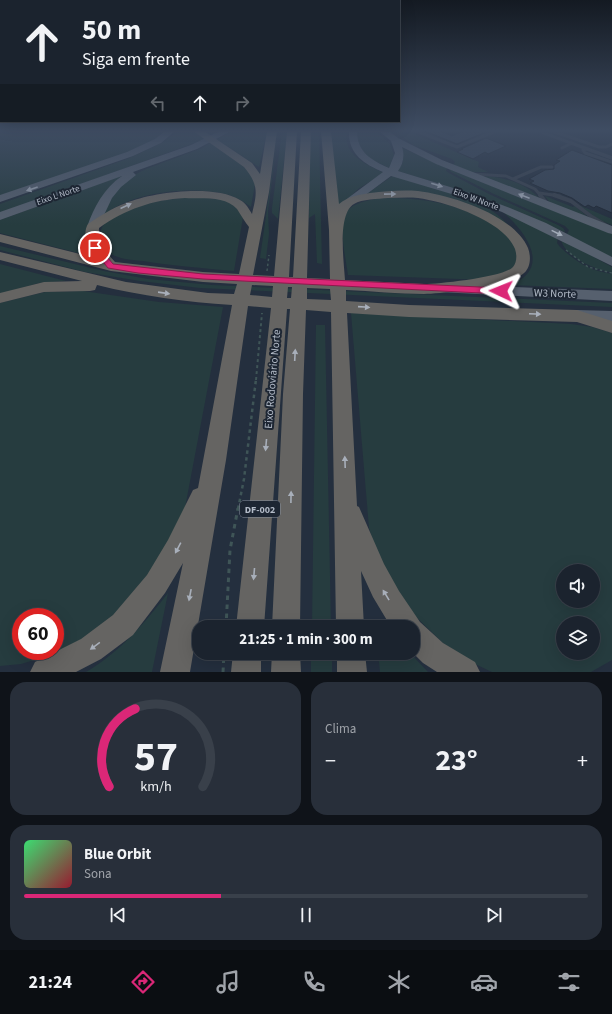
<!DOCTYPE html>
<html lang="pt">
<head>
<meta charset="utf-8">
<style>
  :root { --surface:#1b232e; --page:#282f3a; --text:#f1f3f6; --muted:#a0a4aa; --line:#39404a; --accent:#db2777 }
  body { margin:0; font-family:"Source Sans 3",sans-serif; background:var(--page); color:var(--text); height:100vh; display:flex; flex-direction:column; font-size:15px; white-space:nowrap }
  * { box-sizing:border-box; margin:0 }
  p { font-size:13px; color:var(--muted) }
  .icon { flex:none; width:22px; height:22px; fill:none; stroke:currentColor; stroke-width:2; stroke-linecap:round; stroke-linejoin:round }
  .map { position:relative; height:672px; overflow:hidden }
  .side { display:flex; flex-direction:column; gap:10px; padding:10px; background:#0f1319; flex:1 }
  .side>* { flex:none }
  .guide { position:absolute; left:0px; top:0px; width:400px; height:122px; box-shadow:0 4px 16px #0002,0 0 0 1px var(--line); background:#1b232e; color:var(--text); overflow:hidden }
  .buttons { position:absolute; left:556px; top:564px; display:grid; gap:8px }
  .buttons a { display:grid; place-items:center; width:44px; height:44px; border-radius:50%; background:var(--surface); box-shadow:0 4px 16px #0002,0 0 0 1px var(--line); font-size:20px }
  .speed { position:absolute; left:12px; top:608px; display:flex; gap:8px; font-size:20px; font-weight:700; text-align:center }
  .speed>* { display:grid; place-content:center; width:52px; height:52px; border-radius:50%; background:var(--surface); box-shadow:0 4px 16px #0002,0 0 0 1px var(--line); line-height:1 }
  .speed .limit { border:6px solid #d22; background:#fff; color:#111 }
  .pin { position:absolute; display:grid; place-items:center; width:34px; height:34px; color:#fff; margin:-17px; border:2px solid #fff; border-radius:50%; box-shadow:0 1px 4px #0007 }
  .me { position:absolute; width:44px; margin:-22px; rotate:272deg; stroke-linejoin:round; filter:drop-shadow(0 0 3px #0008) }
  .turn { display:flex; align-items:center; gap:14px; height:84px; padding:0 16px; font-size:18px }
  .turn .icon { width:52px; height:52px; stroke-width:2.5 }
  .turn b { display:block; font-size:28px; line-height:34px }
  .lanes { display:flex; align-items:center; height:38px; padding:0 16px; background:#0003; justify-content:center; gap:20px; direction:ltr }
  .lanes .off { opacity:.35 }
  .big { font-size:30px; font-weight:700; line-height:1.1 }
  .side .tile { flex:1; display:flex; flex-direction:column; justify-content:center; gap:6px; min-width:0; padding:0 14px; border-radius:16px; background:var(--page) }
  .side .dial { align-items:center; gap:0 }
  .dial svg { height:104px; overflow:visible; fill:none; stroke:var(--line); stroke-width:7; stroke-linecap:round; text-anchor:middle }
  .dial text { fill:var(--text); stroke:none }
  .song { display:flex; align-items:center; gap:12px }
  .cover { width:48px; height:48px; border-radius:6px; background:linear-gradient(135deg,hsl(140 70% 55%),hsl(350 70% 35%)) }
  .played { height:4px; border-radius:2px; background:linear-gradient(90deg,var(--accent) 35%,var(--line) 35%) }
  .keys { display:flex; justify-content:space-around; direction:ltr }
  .heat { display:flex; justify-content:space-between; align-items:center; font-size:22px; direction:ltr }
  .side .tiles { flex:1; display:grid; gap:10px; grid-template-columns:1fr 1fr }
  .tile:last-child { grid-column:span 2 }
  .trip { position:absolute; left:192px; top:620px; width:228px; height:40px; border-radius:16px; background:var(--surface); box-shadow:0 4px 16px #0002,0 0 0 1px var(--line); font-weight:700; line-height:40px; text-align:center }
  .dock { display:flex; height:64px; justify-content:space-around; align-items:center; background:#0b0e12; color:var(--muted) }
  .dock .icon { width:28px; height:28px }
  .dock .on { color:var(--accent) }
  .dock b { font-size:18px; color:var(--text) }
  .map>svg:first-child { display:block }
  .green { fill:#263c3f; fill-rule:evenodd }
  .building { fill:#364354; stroke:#1f2835 }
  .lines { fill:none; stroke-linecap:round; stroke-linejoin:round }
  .path-far3 { stroke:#3f5557; stroke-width:1.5; stroke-dasharray:2.5 2.5; stroke-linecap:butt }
  .path-far2 { stroke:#3f5557; stroke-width:2; stroke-dasharray:3 3; stroke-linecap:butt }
  .path-far1 { stroke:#3f5557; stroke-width:2.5; stroke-dasharray:3.5 3.5; stroke-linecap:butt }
  .path { stroke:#3f5557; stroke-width:3; stroke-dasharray:4.5 4.5; stroke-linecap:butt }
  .service-far1 { stroke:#38414e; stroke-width:3 }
  .service { stroke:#38414e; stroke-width:4 }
  .minor { fill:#38414e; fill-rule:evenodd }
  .primary { fill:#56606e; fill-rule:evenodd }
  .trunk { fill:#656462; fill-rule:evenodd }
  .oneway { fill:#a1aab7 }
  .oneway2 { fill:#a8afba }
  .route { fill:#db2777; stroke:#8e194d }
  .labels { text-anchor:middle; stroke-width:4; stroke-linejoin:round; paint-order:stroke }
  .far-street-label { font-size:9px; fill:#b4bcc9; stroke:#1d2633 }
  .shield { fill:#1d2633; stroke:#878f9c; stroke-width:1 }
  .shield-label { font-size:10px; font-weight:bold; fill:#b4bcc9 }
  .street-label { font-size:11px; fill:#b4bcc9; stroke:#1d2633 }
</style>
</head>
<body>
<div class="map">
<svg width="612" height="672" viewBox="0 0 612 672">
  <rect width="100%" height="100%" fill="#242f3e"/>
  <!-- green -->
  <path class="green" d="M0,131H168L141,148L0,198Z
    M178,131H193L205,139L0,214V204L127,159L162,143Z
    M232,131H267L259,167L221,142L215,145L249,170L255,184L251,207C244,202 238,198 229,195C195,185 130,191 103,216L113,194L128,178L146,169L200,149Z
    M278,131L268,211L269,234L266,259L260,258Z
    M282,131H287L278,219L272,213V208Z
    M310,131H319L322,264L317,263L315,214L309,218Z
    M331,131H347C342,155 366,164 384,173L358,189L336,211Z
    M357,131H376L390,144L394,155L389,168L367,157L355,139Z
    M395,131H408L479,162L478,167L488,172H470L453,165L455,162L452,159L413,145Z
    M402,148L447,168L446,171L449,173L489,194L558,225L563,228L565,231L564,232C510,206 455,188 398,171L403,162Z
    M449,169L612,234V259L567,234L569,230L565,226L494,194L451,172Z
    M128,173L87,234L88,247L94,257L0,233V220Z
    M394,175C431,186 483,195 509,226L455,200L365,195Z
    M480,176C501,176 525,182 540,199Z
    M545,196L573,207L575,206L590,219L550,203Z
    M193,197L220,199L229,202L237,207L243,217L234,271C203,268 173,266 143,261C135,260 126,260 118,257C110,255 101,248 100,239C97,205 171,199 193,197Z
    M380,198C421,197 460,203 495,226C500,230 508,235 512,240C515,244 517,252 519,257L513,269L487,280L348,275C346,259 338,228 346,213C351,203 370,200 380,198Z
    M579,205L612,219V225L599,220Z
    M502,211L558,237L557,243L560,247C576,262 590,271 612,274V289L510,285C553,268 526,232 502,211Z
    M561,239L612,267V272C597,271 563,256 561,239Z
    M0,246L104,271L148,279L212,285L612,303V307L200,288L140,281L85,272L0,250Z
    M0,264L66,281L39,283L0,294Z
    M83,291L159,302L223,307L184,513L138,595L87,638L58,653L21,664L0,666V303L45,292ZM21,617H55V651H21Z
    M351,313L571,324L592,327L612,333V660L591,672H492L475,664L444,644L413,614L378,559L369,528ZM563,571H593V601H563ZM563,623H593V653H563Z
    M316,325H325L331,627H312Z
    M168,593L152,672H86C120,652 144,624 168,593Z
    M311,653H332V672H311Z
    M378,653H410L428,672H380Z"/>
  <!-- building -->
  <path class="building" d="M425,131H441L452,136L462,131H488L457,144Z
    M486,138L506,146L488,154L485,152L473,159L457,152L463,149H461Z
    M572,150L612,165V213L596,206L594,208L588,205L585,207L572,198L560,193L548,191L530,183L534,181L529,179L545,170L554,169V165L560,161L556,160Z"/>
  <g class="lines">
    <!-- path-far3 -->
    <path class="path-far3" d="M566,250L588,267L612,273
      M267,271L269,255"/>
    <!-- path-far2 -->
    <path class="path-far2" d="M256,380L262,313"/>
    <!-- path-far1 -->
    <path class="path-far1" d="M238,509L244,479L256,379"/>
    <!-- path -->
    <path class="path" d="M226,627L230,550L238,508
      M223,672L224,653"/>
    <!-- service-far1 -->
    <path class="service-far1" d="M416,131L457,147L496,131
      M552,131L599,147H606L612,144
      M562,148L572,143
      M586,149L583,150L585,153L612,162
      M472,174L506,176L535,189L541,196
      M513,179L541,167H552
      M539,193L560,196"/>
    <!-- service -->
    <path class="service" d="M540,195L548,205
      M554,195L571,201L592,217L612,229"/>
    <!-- minor -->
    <path class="minor" d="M534,131H542L612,156V160Z"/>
    <!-- primary -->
    <path class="primary" d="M165,131H175L161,143L133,156L0,202V195L127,152L155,139Z
      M220,131H231L197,149L133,172L136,175L121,187L112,198L97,230H89L87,227C94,207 104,188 122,176L0,220V212L191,145Z
      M349,131H357C357,152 371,160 389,168L395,153L391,141L379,131H389L398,138L442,160L612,226V234L608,233L436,164L402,147C405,155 403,165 398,171L473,194L510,208L546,223L612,257V266L502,212L465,198L391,176L356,202H348L346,200L348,198L383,172C364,164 348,154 349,131Z
      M444,284L612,291V301L439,292L437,289L439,286Z
      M577,310L612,311V323L577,322L572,320L569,316L572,312Z"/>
    <!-- trunk -->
    <path class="trunk" d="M193,131H204L252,163L260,174L267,131H277L269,192L253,275L274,276L287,131H297L289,277H293L301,131H311L307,278L330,279L329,230L321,131H331L339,204C349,196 358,195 370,193C386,191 402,190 418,191C451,195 514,215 528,248C531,256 531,267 524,273C512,285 443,294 424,294C398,294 372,291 346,290V301L409,305L577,310L612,321V333L577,322L409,317L347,313L357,506L359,507L384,564L399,591L420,622L443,643L475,662L480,672H437L423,663L413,653V627H391L373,597L361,571L364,627H336L331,312L306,310L303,394L300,627H272L283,394L290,309H287L264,627H236L271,308L248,306L226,460L190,672H160L183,563L165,593L133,635L101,659L76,672H30L35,662L81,639L113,615L147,575L168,540L193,490L198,488L232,305C186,302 141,296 97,285L95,290L90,291L44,292L0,303V293L44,282L82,281L0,260V252L126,282L208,293L234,294L237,284L203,282L111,271L0,242V234L96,258C90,249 81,235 88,224C100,216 112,208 126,203C152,192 215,184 240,200C246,203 249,209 252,214C257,193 259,185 244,167ZM185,198C201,199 225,195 237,209C241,215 245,222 249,227L239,274L203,272L115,262C106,252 98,243 99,228C126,209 152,200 185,198ZM388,198C398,198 408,197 418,198C447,202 504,221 515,249C517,255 517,262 513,267C504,277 439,284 424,284C398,283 371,281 345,280C344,262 337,214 354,204C362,199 378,199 388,198ZM252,285L273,286L272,297L250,295ZM288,287H292L291,298H287ZM307,288L330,289L331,300L307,299Z
      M233,653H261V672H231Z
      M272,653H300L301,672H271Z
      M337,653H365L367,672H337Z"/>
  </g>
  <!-- one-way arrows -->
  <defs><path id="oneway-solid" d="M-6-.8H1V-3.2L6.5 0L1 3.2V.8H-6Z"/></defs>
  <g class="oneway">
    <use href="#oneway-solid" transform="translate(437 185) rotate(17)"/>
    <use href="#oneway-solid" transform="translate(32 189) rotate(161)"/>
    <use href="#oneway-solid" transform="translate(524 196) rotate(-159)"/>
    <use href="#oneway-solid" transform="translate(557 233) rotate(26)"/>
  </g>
  <g class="oneway2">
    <use href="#oneway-solid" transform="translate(390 194) rotate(-1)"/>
    <use href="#oneway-solid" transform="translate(126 206) rotate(-24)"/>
    <use href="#oneway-solid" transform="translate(164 293) rotate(8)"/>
    <use href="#oneway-solid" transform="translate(364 307) rotate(4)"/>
    <use href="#oneway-solid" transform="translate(535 314) rotate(2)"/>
    <use href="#oneway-solid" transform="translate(295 355) rotate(-87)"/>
    <use href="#oneway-solid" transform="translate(266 445) rotate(95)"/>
    <use href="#oneway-solid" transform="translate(345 462) rotate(-92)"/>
    <use href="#oneway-solid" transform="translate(291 497) rotate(-89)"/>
    <use href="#oneway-solid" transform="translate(178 548) rotate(118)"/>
    <use href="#oneway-solid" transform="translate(254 574) rotate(95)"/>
    <use href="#oneway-solid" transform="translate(190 595) rotate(101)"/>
    <use href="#oneway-solid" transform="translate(386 595) rotate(-121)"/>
    <use href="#oneway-solid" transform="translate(95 646) rotate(144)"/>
  </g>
  <!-- sky -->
  <linearGradient id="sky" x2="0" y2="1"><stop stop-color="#141a22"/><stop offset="0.58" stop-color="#3f4d63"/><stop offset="1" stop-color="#3f4d63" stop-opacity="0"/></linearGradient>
  <rect width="612" height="225" fill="url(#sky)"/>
  <!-- route -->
  <path class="route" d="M95,245L98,246L113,264L203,274L501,288L505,291L501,294L203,279L138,273L108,268L92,248Z"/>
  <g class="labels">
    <!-- far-street labels -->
    <g class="far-street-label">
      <text transform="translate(58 195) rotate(-19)" y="3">Eixo L Norte</text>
      <text transform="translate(476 199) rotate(20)" y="3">Eixo W Norte</text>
    </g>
    <!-- shield labels -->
    <rect class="shield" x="240" y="501" width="40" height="16" rx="3"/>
    <g class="shield-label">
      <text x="260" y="513">DF-002</text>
    </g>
    <!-- street labels -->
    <g class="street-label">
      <text transform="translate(555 293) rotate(2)" y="4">W3 Norte</text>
      <text transform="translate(272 379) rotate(-85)" y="4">Eixo Rodoviário Norte</text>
    </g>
  </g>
</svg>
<div class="buttons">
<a><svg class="icon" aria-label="sound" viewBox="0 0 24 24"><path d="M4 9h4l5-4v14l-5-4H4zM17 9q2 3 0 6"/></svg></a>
<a><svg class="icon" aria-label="layers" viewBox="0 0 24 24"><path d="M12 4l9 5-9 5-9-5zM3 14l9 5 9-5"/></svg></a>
</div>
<div class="speed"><div class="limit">60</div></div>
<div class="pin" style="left:95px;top:248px;background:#d93025"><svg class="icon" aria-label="arrive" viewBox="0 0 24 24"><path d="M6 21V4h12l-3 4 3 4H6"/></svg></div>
<svg class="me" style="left:501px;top:291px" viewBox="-20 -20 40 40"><path d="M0-17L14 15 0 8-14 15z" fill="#db2777" stroke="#fff" stroke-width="4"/></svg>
<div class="trip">21:25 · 1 min · 300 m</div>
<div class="guide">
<div class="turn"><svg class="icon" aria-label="ahead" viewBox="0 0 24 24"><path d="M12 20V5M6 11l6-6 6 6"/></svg><div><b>50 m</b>Siga em frente</div></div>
<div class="lanes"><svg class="icon off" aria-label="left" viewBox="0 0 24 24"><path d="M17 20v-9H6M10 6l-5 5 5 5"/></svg><svg class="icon" aria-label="ahead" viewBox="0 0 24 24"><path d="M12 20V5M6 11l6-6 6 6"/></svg><svg class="icon off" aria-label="right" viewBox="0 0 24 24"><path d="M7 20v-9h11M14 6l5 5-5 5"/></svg></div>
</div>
</div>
<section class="side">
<div class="tiles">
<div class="tile dial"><svg viewBox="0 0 100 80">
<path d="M14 69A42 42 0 1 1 86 69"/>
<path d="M14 69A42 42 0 0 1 34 9" stroke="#db2777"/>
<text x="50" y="56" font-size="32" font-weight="700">57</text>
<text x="50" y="72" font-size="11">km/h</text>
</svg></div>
<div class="tile"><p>Clima</p>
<div class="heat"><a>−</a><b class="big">23°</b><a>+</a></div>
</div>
<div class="tile">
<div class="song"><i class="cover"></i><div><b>Blue Orbit</b><p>Sona</p></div></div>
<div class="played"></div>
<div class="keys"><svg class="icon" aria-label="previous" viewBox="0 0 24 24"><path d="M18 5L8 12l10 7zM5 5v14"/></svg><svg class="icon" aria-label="pause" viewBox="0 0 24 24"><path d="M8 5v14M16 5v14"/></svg><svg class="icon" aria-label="next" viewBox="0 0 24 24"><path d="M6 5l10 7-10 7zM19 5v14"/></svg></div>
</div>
</div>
</section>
<nav class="dock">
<b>21:24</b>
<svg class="icon on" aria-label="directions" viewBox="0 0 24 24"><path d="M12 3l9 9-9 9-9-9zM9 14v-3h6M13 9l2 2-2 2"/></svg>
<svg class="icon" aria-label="music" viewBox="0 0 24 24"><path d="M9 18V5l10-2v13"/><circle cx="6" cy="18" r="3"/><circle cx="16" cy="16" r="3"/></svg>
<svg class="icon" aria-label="phone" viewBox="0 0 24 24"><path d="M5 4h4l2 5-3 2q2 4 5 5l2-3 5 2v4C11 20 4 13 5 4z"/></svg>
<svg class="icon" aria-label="climate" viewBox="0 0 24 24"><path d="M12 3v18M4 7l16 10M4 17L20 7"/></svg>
<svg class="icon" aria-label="car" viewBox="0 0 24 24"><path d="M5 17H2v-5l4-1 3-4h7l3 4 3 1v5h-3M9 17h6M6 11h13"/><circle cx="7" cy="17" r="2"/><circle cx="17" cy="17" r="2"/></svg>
<svg class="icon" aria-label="filters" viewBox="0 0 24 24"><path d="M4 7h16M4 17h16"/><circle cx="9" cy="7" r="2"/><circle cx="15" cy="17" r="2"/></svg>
</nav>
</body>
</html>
